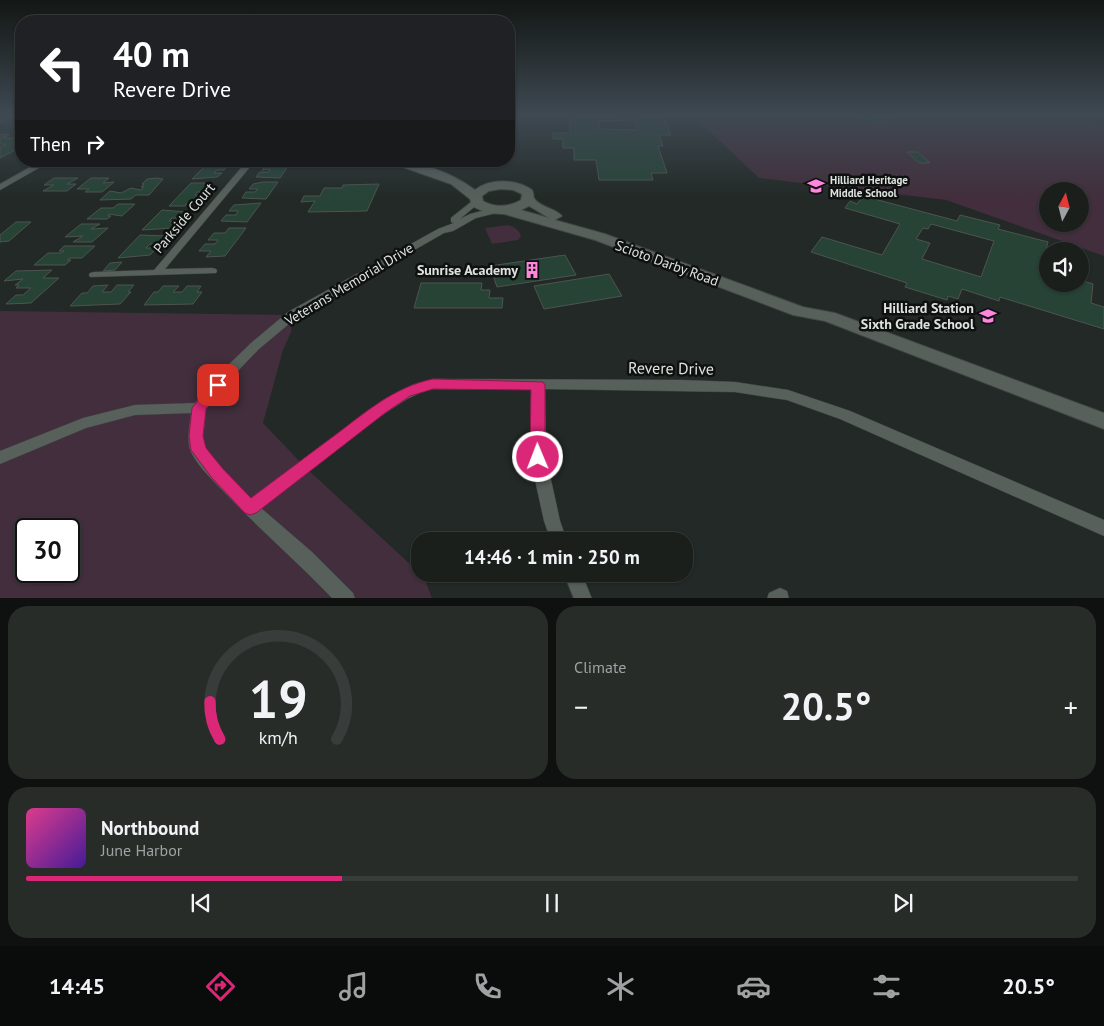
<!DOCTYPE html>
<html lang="en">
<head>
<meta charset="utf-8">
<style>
  :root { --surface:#1a1f1c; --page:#272c29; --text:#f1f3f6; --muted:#9fa2a3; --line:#383d3b; --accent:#db2777 }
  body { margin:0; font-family:"PT Sans",sans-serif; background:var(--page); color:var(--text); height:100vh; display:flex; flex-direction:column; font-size:19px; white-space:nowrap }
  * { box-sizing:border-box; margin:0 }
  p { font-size:16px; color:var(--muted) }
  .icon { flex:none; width:28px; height:28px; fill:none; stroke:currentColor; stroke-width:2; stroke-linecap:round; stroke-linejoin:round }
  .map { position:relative; height:598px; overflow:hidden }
  .details { display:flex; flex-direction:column; gap:8px; padding:8px; background:#0e110f; flex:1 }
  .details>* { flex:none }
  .hud { position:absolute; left:15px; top:15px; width:500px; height:152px; border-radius:20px; box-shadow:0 1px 4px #0004,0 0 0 1px var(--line); background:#202124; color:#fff; overflow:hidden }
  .needle { width:32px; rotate:7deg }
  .tools { position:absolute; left:1039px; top:182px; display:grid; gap:10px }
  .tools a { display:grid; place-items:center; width:50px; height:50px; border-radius:50%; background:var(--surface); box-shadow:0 1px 4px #0004,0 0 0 1px var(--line); font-size:25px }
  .speed { position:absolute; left:15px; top:518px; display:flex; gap:10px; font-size:25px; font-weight:700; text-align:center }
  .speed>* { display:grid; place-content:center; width:65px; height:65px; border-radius:50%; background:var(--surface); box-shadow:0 1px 4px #0004,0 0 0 1px var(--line); line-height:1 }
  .speed .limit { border:2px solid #111; border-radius:8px; background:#fff; color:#111 }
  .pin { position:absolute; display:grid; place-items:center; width:42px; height:42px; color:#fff; margin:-21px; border-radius:10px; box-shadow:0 2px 8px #0006 }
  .me { position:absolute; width:55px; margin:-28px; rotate:359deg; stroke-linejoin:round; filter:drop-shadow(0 0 4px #0008) }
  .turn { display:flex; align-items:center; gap:18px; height:105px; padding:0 15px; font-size:22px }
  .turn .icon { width:65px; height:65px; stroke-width:2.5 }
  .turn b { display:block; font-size:35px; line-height:42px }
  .then { display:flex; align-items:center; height:48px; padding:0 15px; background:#0003; gap:10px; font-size:19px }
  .big { font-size:38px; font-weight:700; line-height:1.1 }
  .details .tile { flex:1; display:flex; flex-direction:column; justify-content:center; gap:8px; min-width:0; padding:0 18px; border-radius:20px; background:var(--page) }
  .details .dial { align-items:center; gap:0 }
  .dial svg { height:130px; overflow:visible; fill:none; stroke:var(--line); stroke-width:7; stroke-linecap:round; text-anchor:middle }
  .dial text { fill:var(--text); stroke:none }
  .song { display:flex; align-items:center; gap:15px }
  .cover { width:60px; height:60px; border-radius:8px; background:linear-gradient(135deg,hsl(330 70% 55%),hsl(260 70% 35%)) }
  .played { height:5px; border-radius:2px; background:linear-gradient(90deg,var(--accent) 30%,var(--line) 30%) }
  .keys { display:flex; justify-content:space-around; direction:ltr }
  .heat { display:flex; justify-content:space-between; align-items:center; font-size:28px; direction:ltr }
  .details .tiles { flex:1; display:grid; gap:8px; grid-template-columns:1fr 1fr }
  .tile:last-child { grid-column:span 2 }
  .trip { position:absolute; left:411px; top:532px; width:282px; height:50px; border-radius:20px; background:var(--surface); box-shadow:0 1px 4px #0004,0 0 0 1px var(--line); font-weight:700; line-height:50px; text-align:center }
  .dock { display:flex; height:80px; justify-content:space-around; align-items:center; background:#0a0c0b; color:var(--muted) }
  .dock .icon { width:35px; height:35px }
  .dock .active { color:var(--accent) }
  .dock b { font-size:22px; color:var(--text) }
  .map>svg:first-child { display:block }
  .green { fill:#422e3c; fill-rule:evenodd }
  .building { fill:#264336; stroke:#4d5450; fill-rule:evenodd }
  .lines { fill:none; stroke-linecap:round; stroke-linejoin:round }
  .minor-casing { stroke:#3e4441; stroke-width:1 }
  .secondary-casing { stroke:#3e4441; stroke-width:2 }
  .minor { fill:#58605c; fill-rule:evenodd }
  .secondary { fill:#58605c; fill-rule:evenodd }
  .route { fill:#db2777; stroke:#8e194d }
  .labels { text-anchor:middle; stroke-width:5; stroke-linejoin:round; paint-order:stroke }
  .far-poi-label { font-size:11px; font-weight:bold; fill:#dee3e0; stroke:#0e110f; text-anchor:start }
  .street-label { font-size:14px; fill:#dee3e0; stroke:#0e110f }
  .poi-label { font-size:14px; font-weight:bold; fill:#dee3e0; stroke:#0e110f; text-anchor:end }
  .near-street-label { font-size:16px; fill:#dee3e0; stroke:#0e110f }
</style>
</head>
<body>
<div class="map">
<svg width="1104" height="599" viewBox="0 0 1104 599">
  <rect width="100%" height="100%" fill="#222926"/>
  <!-- green -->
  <path class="green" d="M691,114H1055L1104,125V256L946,200L759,178ZM1048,191H1080V224H1048Z
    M508,225C514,227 519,229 521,236L518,240L492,244L485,228Z
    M0,311L292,315L291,332L283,350L263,423L305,467L424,577L432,598L0,599ZM26,529H69V571H26Z"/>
  <!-- building -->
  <path class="building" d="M0,114H21L0,122Z
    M569,114H662L671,135H659L663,146H658L667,173H651L653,180H599L596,160H574V148H563V139H553V133H570ZM634,120L637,130L600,129L599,121Z
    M861,115H883L892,123H870Z
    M0,134L9,135L2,138H14L21,135V147L0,158V147L6,144H0Z
    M907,152H918L930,163H919Z
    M73,161H127L121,166H66Z
    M143,161H186L180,167H137Z
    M275,163H290L280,178L256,177L260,172H269L270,169L262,170L266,165Z
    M207,164H224L222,165H229L224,170H217L214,173H222L217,177L192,179Z
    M54,178H78L67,184H76L67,191H43L54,185H44Z
    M91,178H109L103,183L114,182L102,192H85L89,189H77Z
    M156,178L163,179L149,195H136L131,199L100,200L110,191L121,193L131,188L141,190L144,187H141L144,184H142L147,179Z
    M263,182H278L266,199L242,198L246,192H255L258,189H249L253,184Z
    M191,183H207L204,187H212L207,192H197L195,195H204L198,202H188L185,206H169Z
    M379,184L367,211L308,212L315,201L301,202L304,196H320L324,188H342L343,185Z
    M863,196L957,221L960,215L1000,225L998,229L1048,242L1045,254H1048V284H1080V280L1093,284L1091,303L1104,307V329L1000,297L999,301L962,289L958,299L948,296L947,300L905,287L907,283L811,252L822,237L882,255L900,224L845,208L850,201L857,204ZM931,224L994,241L981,277L922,259L930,243L916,239L923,228L928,229Z
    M261,203L247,222L221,221L226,215H236L238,211H229L234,205Z
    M118,204H135L122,216L109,214L108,216H111L107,219H87L101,208H113Z
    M162,210L187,212L181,218H172L169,221H179L173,228L142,230Z
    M16,222H31L9,241L0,242V235Z
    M81,224H100L91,229L108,228L92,242H73L83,236L65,237Z
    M229,228H246L225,256L206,257L211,251H199L205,244H215L218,240H208L214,233H225Z
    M140,235L167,236L160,244H150L146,248H157L150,255L118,258Z
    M64,246H95L82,258H70L67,260H71L65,265H34L48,253H61L64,251H59Z
    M565,255L576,275L497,287L490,266Z
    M122,262L115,270L103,271L110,263Z
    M52,270L43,278H59L31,303L6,304L16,295H23L31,288H16L19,285H15L23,279L4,281L16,271Z
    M609,274L622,296L544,309L534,286Z
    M421,283H482L481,290H490L489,298H503L502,308H414Z
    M108,285L102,292H111L117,285H134L128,292H131L120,304L70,306L82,293H87L93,286Z
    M163,286H179L173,292H182L187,286H201L197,292H202L193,304L144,305L154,292H158Z"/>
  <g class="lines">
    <!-- minor casing -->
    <g class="minor-casing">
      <path id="minor" d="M41,161H51L0,190V184Z
        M247,161H255L165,269L212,268L216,269L217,271L216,273L90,277L89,275L90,273L94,272L154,270Z
        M476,198L480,201L479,203L460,219L470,214L497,207L502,210L500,212L476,218L453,231L444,233L296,318L259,349L232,377L206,409L203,436L205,448L222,469L251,498L383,400L412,385L433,379L682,380L735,382L788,390L850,411L1104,520V536L840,419L787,400L735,392L545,389L546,457L560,521L567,541H551L544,521L530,457L531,389H433L422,392L407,399L379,417L261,508L312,552L353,593L355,599H333C298,562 260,530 225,493C214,481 198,467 191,452C186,440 190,425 191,413L135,415L86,428L0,464V451L83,418L135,405L195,403L222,371L251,343L288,312L438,229L454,223L451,222V218Z
        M564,574H582L592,599H574Z
        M780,588L787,591L789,599H767L769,593Z"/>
    </g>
    <!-- secondary casing -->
    <g class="secondary-casing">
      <path id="secondary" d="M389,161C419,161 451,172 475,190C490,178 517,179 532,190C534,193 533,195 534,198C539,207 555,208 562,216L555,220L605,234L803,307L835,313L1104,413V429L825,321L793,315L595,240L504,214C493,214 482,212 472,206L470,199L451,184L391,163ZM501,189L513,190L522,194L521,200C509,207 495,208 483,201L482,196L489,191ZM529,206L549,218L521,210Z"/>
    </g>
    <!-- minor -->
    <use href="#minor" class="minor"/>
    <!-- secondary -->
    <use href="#secondary" class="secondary"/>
  </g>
  <!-- sky -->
  <linearGradient id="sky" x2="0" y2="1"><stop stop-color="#131715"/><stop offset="0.58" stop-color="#3e4952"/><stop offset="1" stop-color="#3e4952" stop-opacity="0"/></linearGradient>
  <rect width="1104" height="198" fill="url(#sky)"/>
  <!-- route -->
  <path class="route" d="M433,379L543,382L545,385V457L543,461L538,463L532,461L530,457L531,390L433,389L410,396L385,413L256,513L250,515L245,513L212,478L191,450L189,436L192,408L213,382H223L225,385L223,388L206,409L203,436L206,448L223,469L251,498C279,477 307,456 334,436C366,412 394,387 433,379Z"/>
  <!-- icons -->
  <defs>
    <g id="school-bare" transform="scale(1.35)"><path d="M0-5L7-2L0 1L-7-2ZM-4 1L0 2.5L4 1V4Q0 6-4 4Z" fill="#ff85de" stroke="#0e110f" stroke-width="2.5" paint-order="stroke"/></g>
    <g id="building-bare" transform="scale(1.35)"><path d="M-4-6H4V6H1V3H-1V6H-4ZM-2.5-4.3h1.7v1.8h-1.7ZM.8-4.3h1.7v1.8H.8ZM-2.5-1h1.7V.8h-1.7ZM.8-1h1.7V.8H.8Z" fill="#ff85de" stroke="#0e110f" stroke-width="2.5" paint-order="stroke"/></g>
  </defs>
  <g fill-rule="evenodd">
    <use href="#school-bare" x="816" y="186"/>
    <use href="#building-bare" x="532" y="270"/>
    <use href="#school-bare" x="988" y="316"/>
  </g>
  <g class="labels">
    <!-- far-poi labels -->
    <g class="far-poi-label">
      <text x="830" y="184">Hilliard Heritage<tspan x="830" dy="13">Middle School</tspan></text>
    </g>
    <!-- street labels -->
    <g class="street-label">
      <text transform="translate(184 218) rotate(-50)" y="5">Parkside Court</text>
      <text transform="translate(667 263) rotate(20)" y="5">Scioto Darby Road</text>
      <text transform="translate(349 284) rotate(-31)" y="5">Veterans Memorial Drive</text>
    </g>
    <!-- poi labels -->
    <g class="poi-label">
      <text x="518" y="275">Sunrise Academy</text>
      <text x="974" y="313">Hilliard Station<tspan x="974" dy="16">Sixth Grade School</tspan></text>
    </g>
    <!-- near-street labels -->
    <g class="near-street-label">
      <text transform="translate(671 368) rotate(1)" y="6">Revere Drive</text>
    </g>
  </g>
</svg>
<div class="tools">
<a><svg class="needle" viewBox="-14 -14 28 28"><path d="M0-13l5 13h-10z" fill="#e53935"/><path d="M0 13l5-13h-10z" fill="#9fa2a3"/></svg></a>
<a><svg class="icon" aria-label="sound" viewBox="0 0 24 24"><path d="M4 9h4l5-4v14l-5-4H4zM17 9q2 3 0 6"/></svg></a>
</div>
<div class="speed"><div class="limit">30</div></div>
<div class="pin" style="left:218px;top:385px;background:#d93025"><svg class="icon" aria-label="arrive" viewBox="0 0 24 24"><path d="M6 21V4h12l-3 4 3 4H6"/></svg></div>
<svg class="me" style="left:538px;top:457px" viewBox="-20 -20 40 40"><circle r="17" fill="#db2777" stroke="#fff" stroke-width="3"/><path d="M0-11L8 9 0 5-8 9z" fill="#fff"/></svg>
<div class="trip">14:46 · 1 min · 250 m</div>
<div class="hud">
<div class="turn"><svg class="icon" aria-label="left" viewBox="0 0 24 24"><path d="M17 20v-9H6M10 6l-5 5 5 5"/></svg><div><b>40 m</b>Revere Drive</div></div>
<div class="then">Then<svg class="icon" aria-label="right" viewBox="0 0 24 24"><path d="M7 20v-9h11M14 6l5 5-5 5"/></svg></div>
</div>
</div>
<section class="details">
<div class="tiles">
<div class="tile dial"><svg viewBox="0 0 100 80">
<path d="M14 69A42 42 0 1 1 86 69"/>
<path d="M14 69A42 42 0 0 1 8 46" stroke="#db2777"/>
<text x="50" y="56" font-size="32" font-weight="700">19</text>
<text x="50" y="72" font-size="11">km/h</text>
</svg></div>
<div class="tile"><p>Climate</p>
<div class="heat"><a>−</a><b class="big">20.5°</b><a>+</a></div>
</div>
<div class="tile">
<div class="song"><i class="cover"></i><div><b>Northbound</b><p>June Harbor</p></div></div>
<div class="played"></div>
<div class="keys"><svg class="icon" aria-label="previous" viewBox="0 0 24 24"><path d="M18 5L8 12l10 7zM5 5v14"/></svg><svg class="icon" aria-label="pause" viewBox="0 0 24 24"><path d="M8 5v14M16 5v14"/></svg><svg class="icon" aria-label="next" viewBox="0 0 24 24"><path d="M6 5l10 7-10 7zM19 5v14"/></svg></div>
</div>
</div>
</section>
<nav class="dock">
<b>14:45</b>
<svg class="icon active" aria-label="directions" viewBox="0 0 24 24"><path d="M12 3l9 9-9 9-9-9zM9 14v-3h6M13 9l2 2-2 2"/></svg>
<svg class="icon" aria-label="music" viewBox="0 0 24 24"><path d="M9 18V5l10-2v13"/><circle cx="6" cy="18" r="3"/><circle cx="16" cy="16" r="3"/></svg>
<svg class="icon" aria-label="phone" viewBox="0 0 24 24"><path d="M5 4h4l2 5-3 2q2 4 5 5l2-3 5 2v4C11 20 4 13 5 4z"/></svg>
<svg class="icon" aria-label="climate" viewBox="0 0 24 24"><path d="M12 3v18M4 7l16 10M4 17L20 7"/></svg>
<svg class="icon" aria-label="car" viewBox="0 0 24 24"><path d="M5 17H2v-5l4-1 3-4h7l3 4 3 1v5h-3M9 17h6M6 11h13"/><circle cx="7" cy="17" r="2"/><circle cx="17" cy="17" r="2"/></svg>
<svg class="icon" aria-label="filters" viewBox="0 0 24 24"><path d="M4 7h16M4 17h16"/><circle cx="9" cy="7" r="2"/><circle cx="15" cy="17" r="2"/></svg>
<b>20.5°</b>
</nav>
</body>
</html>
